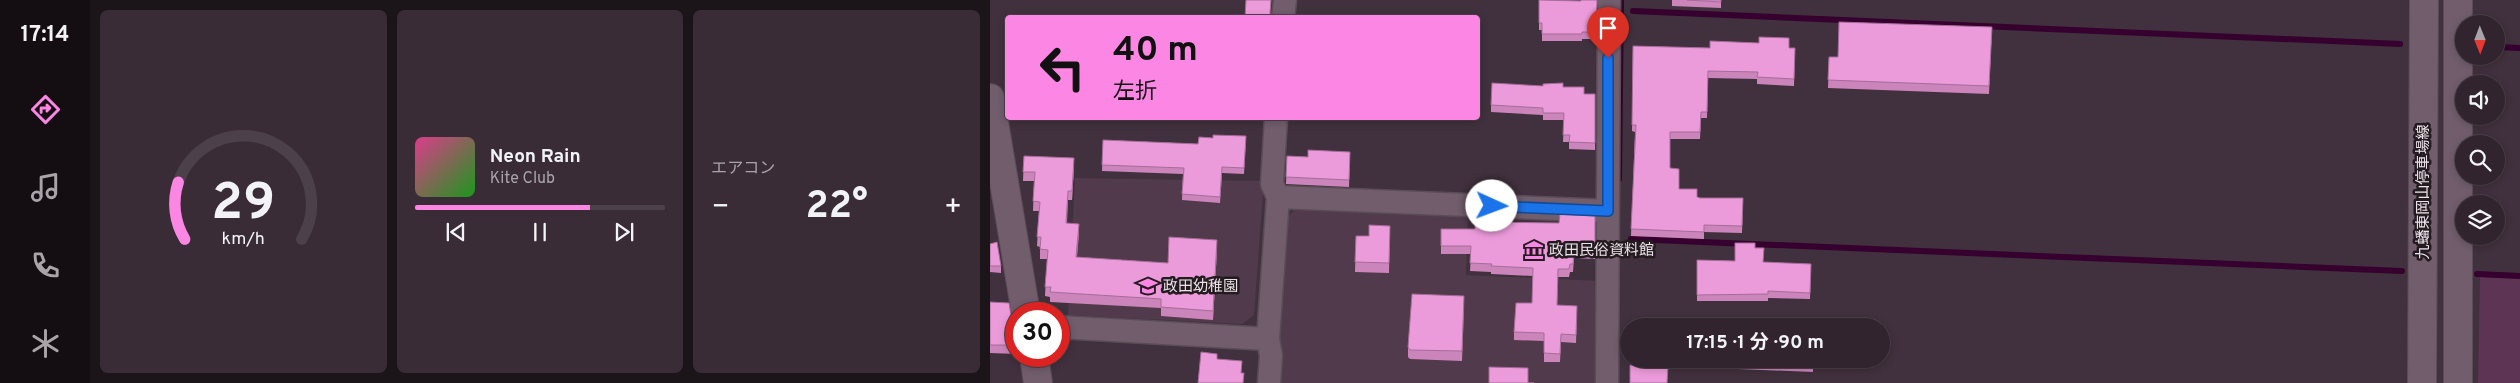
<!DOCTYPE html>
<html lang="ja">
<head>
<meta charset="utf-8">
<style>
  :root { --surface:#31242e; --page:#392c36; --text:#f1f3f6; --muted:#a8a4aa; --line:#4c414a; --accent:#fc86e4 }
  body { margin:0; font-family:Overpass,"Noto Sans JP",sans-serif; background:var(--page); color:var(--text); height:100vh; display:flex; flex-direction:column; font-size:19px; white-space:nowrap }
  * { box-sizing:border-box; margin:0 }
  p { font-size:16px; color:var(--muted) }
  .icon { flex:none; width:28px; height:28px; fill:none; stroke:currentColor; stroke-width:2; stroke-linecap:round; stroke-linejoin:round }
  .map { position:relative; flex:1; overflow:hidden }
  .panel { display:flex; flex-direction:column; gap:10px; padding:10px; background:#1b1419; width:900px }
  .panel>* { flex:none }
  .guide { position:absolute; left:15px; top:15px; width:475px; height:105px; border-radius:5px; box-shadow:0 2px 8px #0003,0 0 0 1px var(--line); background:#fc86e4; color:#111; overflow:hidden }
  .needle { width:32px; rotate:179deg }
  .controls { position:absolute; left:1465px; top:15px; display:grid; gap:10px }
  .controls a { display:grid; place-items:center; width:50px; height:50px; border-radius:50%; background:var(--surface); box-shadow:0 2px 8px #0003,0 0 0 1px var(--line); font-size:25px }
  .speed { position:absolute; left:15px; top:302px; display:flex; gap:10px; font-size:25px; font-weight:700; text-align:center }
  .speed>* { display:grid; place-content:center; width:65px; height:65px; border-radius:50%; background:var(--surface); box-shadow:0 2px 8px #0003,0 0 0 1px var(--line); line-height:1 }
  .speed .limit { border:8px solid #d22; background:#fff; color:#111 }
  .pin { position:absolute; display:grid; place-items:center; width:42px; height:42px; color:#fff; margin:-51px -21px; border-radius:50% 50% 50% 0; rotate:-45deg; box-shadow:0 0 5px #0007 }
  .pin .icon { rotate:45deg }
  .me { position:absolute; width:55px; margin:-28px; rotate:92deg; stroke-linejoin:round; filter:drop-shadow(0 0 4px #0008) }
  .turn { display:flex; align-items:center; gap:18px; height:105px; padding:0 25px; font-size:22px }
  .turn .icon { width:65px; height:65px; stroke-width:2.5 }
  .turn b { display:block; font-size:35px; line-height:42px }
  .big { font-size:38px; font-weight:700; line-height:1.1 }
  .panel .tile { flex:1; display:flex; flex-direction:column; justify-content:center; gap:8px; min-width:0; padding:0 18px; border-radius:8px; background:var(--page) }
  .panel .dial { align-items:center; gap:0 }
  .dial svg { height:130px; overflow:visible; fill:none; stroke:var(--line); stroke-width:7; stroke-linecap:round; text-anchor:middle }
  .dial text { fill:var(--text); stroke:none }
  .song { display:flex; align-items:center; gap:15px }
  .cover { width:60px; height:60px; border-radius:8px; background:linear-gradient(135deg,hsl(330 70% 55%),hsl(120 70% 35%)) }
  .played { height:5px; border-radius:2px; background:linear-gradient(90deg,var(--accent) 70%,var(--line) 70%) }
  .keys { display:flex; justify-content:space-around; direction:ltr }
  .heat { display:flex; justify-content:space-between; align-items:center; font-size:28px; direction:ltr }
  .panel .tiles { flex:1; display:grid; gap:10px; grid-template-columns:repeat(3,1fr) }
  .trip { position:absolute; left:630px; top:318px; width:270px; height:50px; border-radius:25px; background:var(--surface); box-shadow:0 2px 8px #0003,0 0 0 1px var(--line); font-weight:700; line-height:50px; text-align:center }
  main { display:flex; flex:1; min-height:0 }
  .menu { display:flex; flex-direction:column; width:90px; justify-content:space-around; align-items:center; background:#140e12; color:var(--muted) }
  .menu .icon { width:35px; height:35px }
  .menu .selected { color:var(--accent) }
  .menu b { font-size:22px; color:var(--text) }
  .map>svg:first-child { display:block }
  .built { fill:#503a4b }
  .green { fill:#5e3455 }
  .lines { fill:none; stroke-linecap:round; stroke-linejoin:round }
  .stream { stroke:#36012e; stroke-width:6 }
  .street-casing { stroke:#5a4c57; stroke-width:25 }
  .secondary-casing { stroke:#5a4c57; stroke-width:30 }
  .street { stroke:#715d6c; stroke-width:22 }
  .secondary { stroke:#715d6c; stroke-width:28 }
  .wall { fill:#cb85bb }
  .shaded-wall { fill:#a56c99 }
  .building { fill:#ec9bda; stroke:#a56c99 }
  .route-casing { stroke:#114b97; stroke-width:12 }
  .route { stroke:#1a73e8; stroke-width:9 }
  .labels { text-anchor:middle; stroke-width:5; stroke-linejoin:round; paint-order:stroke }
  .street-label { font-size:15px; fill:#ece1e9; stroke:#231b20 }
  .poi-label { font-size:15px; fill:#ece1e9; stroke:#231b20; text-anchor:start }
</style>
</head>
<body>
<main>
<nav class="menu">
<b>17:14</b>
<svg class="icon selected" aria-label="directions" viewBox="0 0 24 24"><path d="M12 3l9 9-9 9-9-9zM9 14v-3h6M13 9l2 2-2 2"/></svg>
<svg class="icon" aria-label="music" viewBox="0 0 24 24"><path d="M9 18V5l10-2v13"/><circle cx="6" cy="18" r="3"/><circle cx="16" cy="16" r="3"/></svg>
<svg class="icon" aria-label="phone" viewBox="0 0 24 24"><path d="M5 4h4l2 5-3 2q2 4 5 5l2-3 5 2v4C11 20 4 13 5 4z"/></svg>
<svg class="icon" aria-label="climate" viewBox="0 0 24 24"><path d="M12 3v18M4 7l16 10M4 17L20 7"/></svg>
</nav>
<section class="panel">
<div class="tiles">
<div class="tile dial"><svg viewBox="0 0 100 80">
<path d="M14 69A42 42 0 1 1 86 69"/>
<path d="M14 69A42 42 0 0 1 10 34" stroke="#fc86e4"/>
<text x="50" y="56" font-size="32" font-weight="700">29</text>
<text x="50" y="72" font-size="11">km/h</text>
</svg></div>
<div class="tile">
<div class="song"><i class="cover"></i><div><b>Neon Rain</b><p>Kite Club</p></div></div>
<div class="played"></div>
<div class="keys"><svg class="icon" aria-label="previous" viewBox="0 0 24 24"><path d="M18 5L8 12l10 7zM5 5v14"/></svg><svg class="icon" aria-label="pause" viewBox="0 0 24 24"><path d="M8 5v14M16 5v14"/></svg><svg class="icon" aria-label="next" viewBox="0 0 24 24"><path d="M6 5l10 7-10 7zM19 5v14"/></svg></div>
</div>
<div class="tile"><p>エアコン</p>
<div class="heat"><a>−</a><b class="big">22°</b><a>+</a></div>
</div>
</div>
</section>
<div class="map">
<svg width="1530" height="383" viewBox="0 0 1530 383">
  <rect width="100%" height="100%" fill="#41303d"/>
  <!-- built -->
  <path class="built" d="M85,178L274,181L264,315L252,324L78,315Z
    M308,207L478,215L476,275L611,281L610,383H286L296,218Z"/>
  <!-- green -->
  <path class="green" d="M1490,277L1530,278V383H1488Z"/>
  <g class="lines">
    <!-- stream -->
    <path class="stream" d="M643,11L1410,44
      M1506,47L1530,48
      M629,179L631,0
      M641,239L1412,271
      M1487,274L1530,276"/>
    <!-- street casing -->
    <g class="street-casing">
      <path id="street" d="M293,18L295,0
        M288,197L618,211
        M69,327L278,339
        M279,383L281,356L278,339L288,197L282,184L286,118
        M617,383L619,0"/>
    </g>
    <!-- secondary casing -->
    <g class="secondary-casing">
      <path id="secondary" d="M1468,0V383
        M0,98L36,314
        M44,356L48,383
        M1432,383L1434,0"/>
    </g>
    <!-- street -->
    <use href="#street" class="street"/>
    <!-- secondary -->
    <use href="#secondary" class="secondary"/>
  </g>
  <!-- wall -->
  <path class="wall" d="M549,0L591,1L607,0L606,39H592V41H552V30H549Z
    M682,0H731V8L682,6Z
    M1002,27L999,94L838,88L839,57H848Z
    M643,46L720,48H805L804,86L767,84V79L718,78L717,118H711L710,139H680V168L689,189L710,198H753L752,233L714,232V239L641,236L645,132L642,131Z
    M573,87L594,94H605V150L579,149V142H573L574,120H553V115L501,112V105Z
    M256,136L254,174L232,173L230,203L192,200L193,174L112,171L113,140L208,144L223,138Z
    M360,152L359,187L296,184L297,156L318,157Z
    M34,156L84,167L82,200H78L77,223L89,233L87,257L178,263L227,250L223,320L171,316V308L60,302V297L55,296L57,259H50V247L47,246L49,211H43L44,181H33Z
    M605,216V259L584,258L583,272H580L579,277H568L567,305L587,314L586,343L571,342L570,362H554V341L524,340V332L542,303L543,276L501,274V272L480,271L481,254H451V229H485L569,223Z
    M400,226L399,273L365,272L366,236H379Z
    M0,244L11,266V273L0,272Z
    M765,248L773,262L821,264L820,299L778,298V301H707V260L745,261Z
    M0,302L26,344V354L0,353Z
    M474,305L472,361L420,359L418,357V347Z
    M724,359H823V372L724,368Z"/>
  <!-- shaded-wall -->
  <path class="shaded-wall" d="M84,158V167L82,200V191Z
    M89,224V233L86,267V257Z
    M227,240V250L223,320V311Z"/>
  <!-- building -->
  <path class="building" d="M256,0H281L280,13L281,18H255Z
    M549,0L591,1V0H607L606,32H592V34H552V23H549Z
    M697,0H731V2Z
    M849,22L1002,27L999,86L838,80L839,57H848Z
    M769,37L799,38V48H805L804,79L767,77L768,72L718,71L717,112H711L710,132H680V168L689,169V189H707V197L710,198H753L752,226L714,225V232L641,229L646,125H642L643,46L720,48V41L769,43Z
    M502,83L553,86V84L573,83V87H594V94H605V143L579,142L580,135H573L574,113H553V108L501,105Z
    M223,135L256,136L254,168L232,167L230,197L192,194L194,168L112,165L113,140L208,144L209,137L223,138Z
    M318,150L360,152L359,180L296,177L297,156L318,157Z
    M34,156L84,158L82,191H78L76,223L89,224L86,257L178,263L179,237L227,240L223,311L171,307V299L60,292L61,287H55L58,250L50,249L51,237H47L50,202L43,201L45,172H33Z
    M570,214L605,216V251L584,250L583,264H580L579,269H568L567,305L587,306L586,335L571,334L570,354L554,353V333L524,332L526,303H542L543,268L501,266L502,264L480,263L481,246H451V229H485V222L569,223Z
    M379,225L400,226L399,263L365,262L366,236H379Z
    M7,242L11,266H0V244Z
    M745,243H765V248H774L773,262L821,264L820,293L778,291V294L707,295V260L745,261Z
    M422,294L474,296L472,351L420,350L418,347Z
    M0,302L19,303L26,345H0Z
    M646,322L673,323V326H646Z
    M211,352L227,354V359L252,361L251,373H254L253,383H208Z
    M646,359H673V366H678L677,383H640V365H645Z
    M724,359H823V366L724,362Z
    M499,367L538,368V383H544H499Z"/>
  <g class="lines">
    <!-- route casing -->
    <g class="route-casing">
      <path id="route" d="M502,206L618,211V58"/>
    </g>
    <!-- route -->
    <use href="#route" class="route"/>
  </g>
  <!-- icons -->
  <defs>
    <g id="museum-bare" transform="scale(1.5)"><path d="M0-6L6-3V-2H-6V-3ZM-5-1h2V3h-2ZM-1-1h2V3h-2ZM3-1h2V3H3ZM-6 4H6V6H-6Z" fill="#fc86e4" stroke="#231b20" stroke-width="2.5" paint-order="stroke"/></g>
    <g id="school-bare" transform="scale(1.5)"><path d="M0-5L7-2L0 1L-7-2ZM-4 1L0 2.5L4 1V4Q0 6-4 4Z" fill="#fc86e4" stroke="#231b20" stroke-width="2.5" paint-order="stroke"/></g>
  </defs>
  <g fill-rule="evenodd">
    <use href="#museum-bare" x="544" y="250"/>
    <use href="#school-bare" x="158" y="286"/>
  </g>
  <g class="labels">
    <!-- street labels -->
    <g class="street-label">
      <text transform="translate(1433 192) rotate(-90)" y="5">九蟠東岡山停車場線</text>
    </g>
    <!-- poi labels -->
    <g class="poi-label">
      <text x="559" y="255">政田民俗資料館</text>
      <text x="173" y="291">政田幼稚園</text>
    </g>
  </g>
</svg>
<div class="controls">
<a><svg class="needle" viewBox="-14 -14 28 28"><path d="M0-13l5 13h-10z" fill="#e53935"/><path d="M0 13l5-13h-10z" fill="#a8a4aa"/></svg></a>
<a><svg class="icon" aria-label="sound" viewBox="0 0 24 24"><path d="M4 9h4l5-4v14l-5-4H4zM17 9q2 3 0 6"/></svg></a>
<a><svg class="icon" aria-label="search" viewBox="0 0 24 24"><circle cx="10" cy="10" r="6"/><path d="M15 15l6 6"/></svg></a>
<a><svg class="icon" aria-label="layers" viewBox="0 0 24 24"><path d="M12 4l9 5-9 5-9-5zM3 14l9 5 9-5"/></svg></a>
</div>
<div class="speed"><div class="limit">30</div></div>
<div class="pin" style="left:618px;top:58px;background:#d93025"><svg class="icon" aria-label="arrive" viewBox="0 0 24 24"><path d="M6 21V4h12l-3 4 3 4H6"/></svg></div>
<svg class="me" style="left:502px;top:206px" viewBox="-20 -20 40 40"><circle r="19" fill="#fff"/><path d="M0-13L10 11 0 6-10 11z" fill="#1a73e8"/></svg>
<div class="trip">17:15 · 1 分 · 90 m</div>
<div class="guide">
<div class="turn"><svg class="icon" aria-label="left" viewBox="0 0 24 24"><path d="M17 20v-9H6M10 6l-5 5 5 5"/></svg><div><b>40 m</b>左折</div></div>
</div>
</div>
</main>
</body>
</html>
